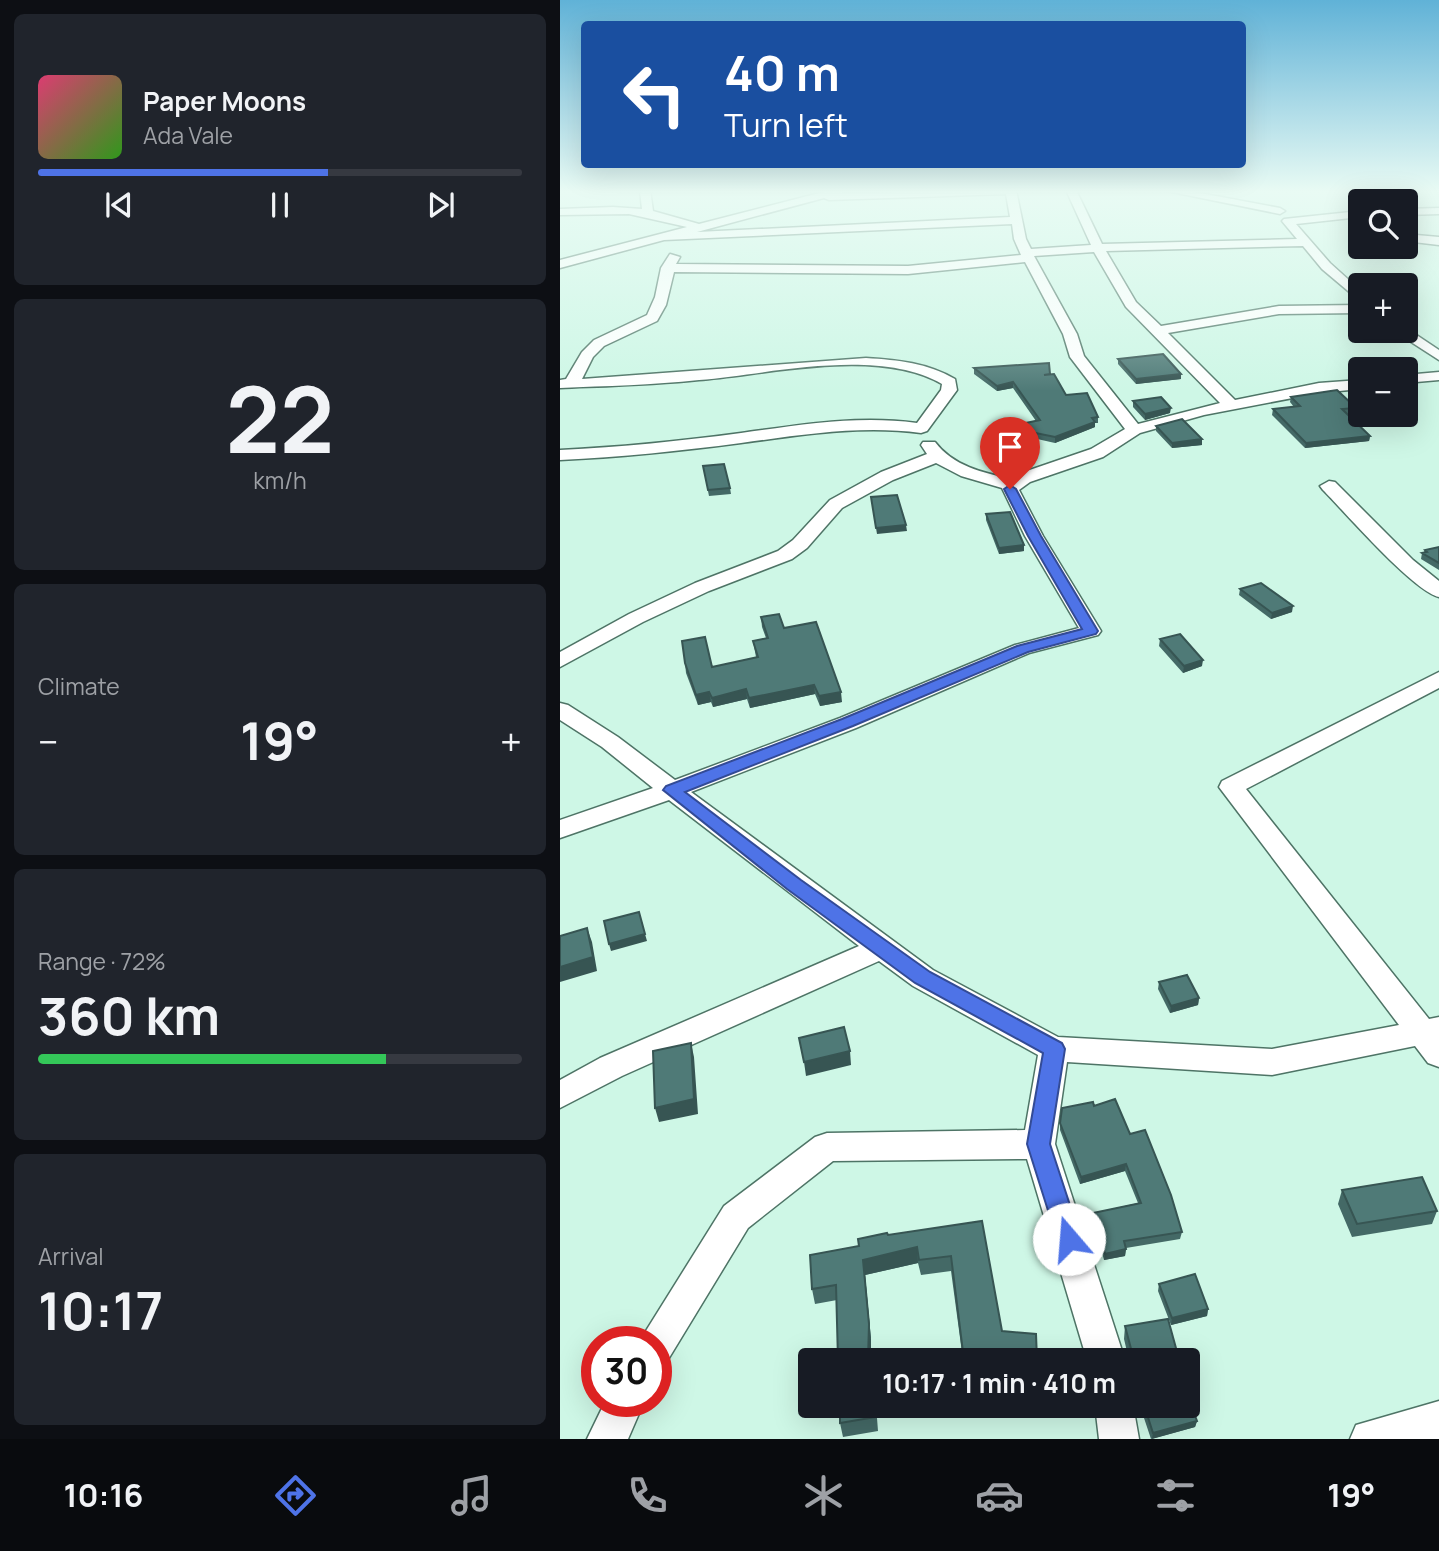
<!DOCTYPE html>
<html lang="en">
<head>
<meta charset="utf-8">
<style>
  :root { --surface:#171b24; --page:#20242c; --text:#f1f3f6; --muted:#9ea1a6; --line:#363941; --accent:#4e73e7 }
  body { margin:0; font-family:Manrope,sans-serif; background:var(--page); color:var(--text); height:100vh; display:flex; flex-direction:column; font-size:26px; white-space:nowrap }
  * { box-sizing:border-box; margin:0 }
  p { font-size:23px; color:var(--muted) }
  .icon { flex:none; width:38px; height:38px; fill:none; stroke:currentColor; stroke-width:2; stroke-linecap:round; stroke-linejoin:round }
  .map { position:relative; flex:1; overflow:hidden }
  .sheet { display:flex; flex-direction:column; gap:14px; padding:14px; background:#0d0f14; width:560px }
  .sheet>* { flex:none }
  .top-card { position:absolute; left:21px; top:21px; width:665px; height:147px; border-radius:7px; box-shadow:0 7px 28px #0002; background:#1a4fa0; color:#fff; overflow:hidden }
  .fabs { position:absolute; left:788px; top:189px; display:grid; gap:14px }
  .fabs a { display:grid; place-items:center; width:70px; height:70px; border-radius:7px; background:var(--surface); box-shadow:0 7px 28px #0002; font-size:35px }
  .speed { position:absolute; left:21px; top:1326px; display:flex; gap:14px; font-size:35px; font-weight:700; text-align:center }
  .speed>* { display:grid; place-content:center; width:91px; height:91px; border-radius:50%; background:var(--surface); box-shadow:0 7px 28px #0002; line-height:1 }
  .speed .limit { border:10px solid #d22; background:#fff; color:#111 }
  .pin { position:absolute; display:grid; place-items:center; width:60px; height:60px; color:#fff; margin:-72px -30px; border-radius:50% 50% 50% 0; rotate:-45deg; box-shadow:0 0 7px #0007 }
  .pin .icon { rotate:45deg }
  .me { position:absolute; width:77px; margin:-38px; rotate:342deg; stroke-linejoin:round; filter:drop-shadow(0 0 5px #0008) }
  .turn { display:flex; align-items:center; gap:24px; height:147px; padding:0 28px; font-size:32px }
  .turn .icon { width:91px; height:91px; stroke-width:2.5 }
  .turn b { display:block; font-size:49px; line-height:60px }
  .big { font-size:52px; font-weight:700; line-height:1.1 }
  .sheet .card { flex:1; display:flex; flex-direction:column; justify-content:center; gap:10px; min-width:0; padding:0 24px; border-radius:10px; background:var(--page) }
  .sheet .dial { align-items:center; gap:0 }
  .dial b { font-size:91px; line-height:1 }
  .song { display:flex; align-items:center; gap:21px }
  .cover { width:84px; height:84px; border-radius:10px; background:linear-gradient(135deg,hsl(340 70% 55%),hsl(110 70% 35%)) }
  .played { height:7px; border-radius:4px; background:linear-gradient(90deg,var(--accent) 60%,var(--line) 60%) }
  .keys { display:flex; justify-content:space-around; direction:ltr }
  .heat { display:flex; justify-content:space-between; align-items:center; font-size:38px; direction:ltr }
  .charge { height:10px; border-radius:5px; background:linear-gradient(90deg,#34c759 72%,var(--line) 0) }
  .trip { position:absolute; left:238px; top:1348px; width:402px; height:70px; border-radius:7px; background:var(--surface); box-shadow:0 7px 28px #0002; font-weight:700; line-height:70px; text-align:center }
  .tabs { display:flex; height:112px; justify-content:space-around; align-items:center; background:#090b0e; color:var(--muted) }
  .tabs .icon { width:49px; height:49px }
  .tabs .current { color:var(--accent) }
  .tabs b { font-size:32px; color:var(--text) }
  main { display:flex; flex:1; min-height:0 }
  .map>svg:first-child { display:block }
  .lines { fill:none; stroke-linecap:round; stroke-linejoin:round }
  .street-casing { stroke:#4e7466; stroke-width:3 }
  .street { fill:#fff; fill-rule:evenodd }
  .wall { fill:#446966 }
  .shaded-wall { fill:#375553 }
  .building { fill:#4f7a77; stroke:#375553; stroke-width:2 }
  .route { fill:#4e73e7; stroke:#334b96; stroke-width:2 }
</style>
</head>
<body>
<main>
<section class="sheet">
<div class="card">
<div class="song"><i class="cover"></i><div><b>Paper Moons</b><p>Ada Vale</p></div></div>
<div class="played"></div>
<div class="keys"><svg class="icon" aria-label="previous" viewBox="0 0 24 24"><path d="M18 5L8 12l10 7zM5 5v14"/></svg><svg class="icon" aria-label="pause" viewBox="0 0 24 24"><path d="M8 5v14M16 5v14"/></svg><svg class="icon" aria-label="next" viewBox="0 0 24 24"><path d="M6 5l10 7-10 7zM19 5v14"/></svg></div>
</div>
<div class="card dial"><b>22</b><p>km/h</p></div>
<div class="card"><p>Climate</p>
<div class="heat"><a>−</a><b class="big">19°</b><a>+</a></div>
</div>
<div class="card"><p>Range · 72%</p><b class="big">360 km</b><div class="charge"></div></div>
<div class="card"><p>Arrival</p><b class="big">10:17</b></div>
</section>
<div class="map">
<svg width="879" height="1439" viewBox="0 0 879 1439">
  <rect width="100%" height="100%" fill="#cef7e6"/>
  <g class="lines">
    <!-- street casing -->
    <g class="street-casing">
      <path id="street" d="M80,190H90L93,211L139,224L271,190H288L282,193L456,190L466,239L471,249L531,245L506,190H516L542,244L737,239L722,221L724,219L800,211V217L736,224L770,263L800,290V301L762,269L743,246L546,251L576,302L601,326L719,306L800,305V313L719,314L608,333L675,400L759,383L800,380V389L759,393L644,415L580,433L543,457L470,482L459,490L483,536L541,631L538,635L469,653L296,728L131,792L373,970L498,1037L712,1049L839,1025L659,787L662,781L879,672V688L686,789L869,1019L879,1017V1067L868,1063L855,1046L712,1075L507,1062L495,1144L565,1360H527L467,1159L273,1161L188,1228L109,1358L96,1364V1342H79L164,1206L255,1137L267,1133L465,1130L478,1055L353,986L319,961L62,1076L0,1108V1080L40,1058L299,946L109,800L0,838V820L93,788L42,747L0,720V703L8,705L58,737L115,780L280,718L455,645L519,628L465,536L442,488L401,476L376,463L333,480L282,508L247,548L232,559L149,591L83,622L0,667V652L69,614L135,583L218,551L233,540L270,500L321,472L367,454L361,445L363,442H375C393,466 423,473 452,479L458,474L531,449L565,429L510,357L503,334L465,262L348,274L114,272L106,305L97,321L44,346L33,357L22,379L306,358C339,360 367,363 395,379L397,390L367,431L361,433C300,425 241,435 181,443C121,451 61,457 0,460V450C61,447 121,441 181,433C240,425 297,415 357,423L381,390L382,384C317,347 211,374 139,380C93,385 46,386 0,388V380L6,379L22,352L34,340L87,315L95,297L101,268L110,254L120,257L116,264L348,266L461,255L454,239L452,224L104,240L0,268V260L127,227L69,214L0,215V209L53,207L82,209ZM446,194L450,217L137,232L264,198L269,200ZM534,252L566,307L660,403L578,424L524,356L517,334L474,256Z
        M602,190H624L720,208L725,211L720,214Z
        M879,208V214L845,215V209Z
        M845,234L879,237V245L845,241Z
        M846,328L879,350V360L834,331H845Z
        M879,372V380L845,383V375Z
        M769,481L775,482L853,560L879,581V597C853,591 785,512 763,490L760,486Z
        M879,1401V1439H790L796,1425Z
        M45,1402H84L68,1439H27Z
        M535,1405H573L579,1439H539Z"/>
    </g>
    <!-- street -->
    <use href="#street" class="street"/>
  </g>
  <!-- wall -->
  <path class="wall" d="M558,359L621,374V379L576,384L558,364Z
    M414,368L490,375L506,395L538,417V423H535V427L495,443L446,432V427L476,421L453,388L437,391L414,374Z
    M731,397L796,408L795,414H787L810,436L809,441L745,448L712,415L713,409L734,407L730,402Z
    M573,401L610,413L585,420L573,407Z
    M596,426L642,445L612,448L596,431Z
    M143,466L170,488L171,494L149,496Z
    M426,514L464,545V551L439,554L426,520Z
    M879,547V570L861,559L862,553L864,552L865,550Z
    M680,589L732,612L711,619L679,595Z
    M201,617L224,628L282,702L260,706L255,694L190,708L187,699L153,707L151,702L138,705L126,673L125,663L152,667L196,657L193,641L206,638L202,627Z
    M600,639L642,666L623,673L599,646Z
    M599,982L639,998L638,1005L610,1013L598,989Z
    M534,1106L570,1134L622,1232L620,1239L566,1248L565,1256L544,1260L533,1220V1213L578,1203L565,1171L520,1184L500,1130V1123Z
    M782,1190L877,1211L872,1224L792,1237L778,1204Z
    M422,1221L442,1331L477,1360H403L391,1271L361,1275L358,1263L305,1275L311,1339L277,1300L255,1304L252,1289L328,1235Z
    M599,1284L648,1309L647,1316L611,1325L598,1291Z
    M565,1326L619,1359V1360H569L564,1339Z
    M316,1405L318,1431L283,1437L280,1423Z
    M585,1408L637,1421L635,1427L591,1439L583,1415Z"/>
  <!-- shaded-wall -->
  <path class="shaded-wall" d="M621,374V379L576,384V379Z
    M453,382V388L437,391V386Z
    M611,408L610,413L585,420V414Z
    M535,422V427L495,443V437Z
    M810,436L809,441L745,448L746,443Z
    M642,439V445L612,448V443Z
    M346,525L347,531L317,534L316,528Z
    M464,545V551L439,554V548Z
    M733,606L732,612L711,619L712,613Z
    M643,660L642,666L623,673L624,666Z
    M254,685L255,694L190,708L189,698Z
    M186,689L187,699L153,707L152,698Z
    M149,692L151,702L138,705L136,695Z
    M281,692L282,702L260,706L259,696Z
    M27,928L32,942L37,971L0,982V967Z
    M85,934L87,941L51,951L49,944Z
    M639,998L638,1005L610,1013L611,1006Z
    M131,1043L134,1057L138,1114L99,1122L95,1108Z
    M290,1051L291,1065L246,1076L244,1062Z
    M566,1164L565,1171L520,1184L521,1177Z
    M357,1247L358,1263L305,1275L311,1339V1360H308L303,1260Z
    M566,1249L565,1256L544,1260L545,1254Z
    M648,1309L647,1316L611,1325L612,1318Z
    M637,1421L635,1427L592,1439L593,1433Z"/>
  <!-- building -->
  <path class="building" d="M603,354L621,374L576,379L558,359Z
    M489,363L490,374L484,375L494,374L506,395L527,393L538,417L532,418L535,422L495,437L446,427L480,420L453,382L437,386L414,368Z
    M777,390L796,408L782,409L810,436L746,443L713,409L740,406L731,397Z
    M601,397L611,408L585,414L573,401Z
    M622,419L642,439L612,443L596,426Z
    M164,464L170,488L148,490L143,466Z
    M337,495L346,525L316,528L311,497Z
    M450,512L464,545L439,548L426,514Z
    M879,547V563L862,553L867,552L865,550Z
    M701,583L733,606L712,613L680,589Z
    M219,614L224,628L256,622L281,692L259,696L254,685L189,698L186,689L152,698L149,692L136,695L125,663L122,641L145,637L152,667L198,657L193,641L208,638L201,617Z
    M620,634L643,660L624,666L600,639Z
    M79,912L85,934L49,944L44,921Z
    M27,928L33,957L0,967V936Z
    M627,975L639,998L611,1006L599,982Z
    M284,1027L290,1051L244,1062L239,1038Z
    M131,1043L134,1099L95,1108L93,1051Z
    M555,1099L570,1134L585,1130L611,1195L622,1232L564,1241L566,1249L545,1254L533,1213L581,1203L566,1164L521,1177L500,1123L502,1108L533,1102L534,1106Z
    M862,1177L877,1211L797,1224L782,1190Z
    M422,1221L442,1331L476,1334L477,1360H404L391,1256L359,1260L357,1247L303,1260L309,1324L308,1360H278L276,1285L252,1289L250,1255L299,1246L298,1239L327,1233L328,1235Z
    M635,1274L648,1309L612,1318L599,1284Z
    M608,1319L619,1359L574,1360L565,1326Z
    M628,1396L637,1421L593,1433L585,1408L596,1405H628Z
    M280,1405H315L316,1417L280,1423Z"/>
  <!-- sky -->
  <linearGradient id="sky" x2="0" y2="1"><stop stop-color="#60b2d7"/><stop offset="0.49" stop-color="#e9fbf4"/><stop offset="1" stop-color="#e9fbf4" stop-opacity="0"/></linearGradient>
  <rect width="879" height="391" fill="url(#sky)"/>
  <!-- route -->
  <path class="route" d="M450,485L456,489L481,536L538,631L536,634L468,652L293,726L125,792L241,880L370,972L502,1043L505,1049L490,1144L521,1239L517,1247L509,1251L500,1247L497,1239L467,1144L483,1053L355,983L227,889L103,790L106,786L282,719L457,646L522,629L468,536L444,489Z"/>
</svg>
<div class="fabs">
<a><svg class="icon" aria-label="search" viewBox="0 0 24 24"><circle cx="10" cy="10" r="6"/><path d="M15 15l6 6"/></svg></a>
<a>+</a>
<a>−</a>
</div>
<div class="speed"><div class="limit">30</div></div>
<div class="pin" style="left:450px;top:489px;background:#d93025"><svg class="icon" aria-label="arrive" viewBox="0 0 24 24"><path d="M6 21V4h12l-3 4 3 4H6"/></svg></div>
<svg class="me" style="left:509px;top:1239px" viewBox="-20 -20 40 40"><circle r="19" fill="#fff"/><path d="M0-13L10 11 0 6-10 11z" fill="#4e73e7"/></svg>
<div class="trip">10:17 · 1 min · 410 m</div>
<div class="top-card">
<div class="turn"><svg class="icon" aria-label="left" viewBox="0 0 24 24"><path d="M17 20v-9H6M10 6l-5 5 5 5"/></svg><div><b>40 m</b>Turn left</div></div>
</div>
</div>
</main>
<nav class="tabs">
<b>10:16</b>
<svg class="icon current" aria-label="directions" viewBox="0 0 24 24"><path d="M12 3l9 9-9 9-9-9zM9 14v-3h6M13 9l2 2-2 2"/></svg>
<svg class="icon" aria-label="music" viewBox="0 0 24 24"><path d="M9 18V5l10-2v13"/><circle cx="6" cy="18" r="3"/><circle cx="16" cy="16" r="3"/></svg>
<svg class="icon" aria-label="phone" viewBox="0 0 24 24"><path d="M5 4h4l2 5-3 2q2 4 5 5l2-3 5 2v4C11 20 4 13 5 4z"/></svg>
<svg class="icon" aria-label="climate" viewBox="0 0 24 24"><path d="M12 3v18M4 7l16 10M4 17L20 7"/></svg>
<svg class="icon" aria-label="car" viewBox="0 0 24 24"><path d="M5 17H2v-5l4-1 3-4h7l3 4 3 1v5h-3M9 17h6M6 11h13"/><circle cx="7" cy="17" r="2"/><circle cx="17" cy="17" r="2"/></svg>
<svg class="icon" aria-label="filters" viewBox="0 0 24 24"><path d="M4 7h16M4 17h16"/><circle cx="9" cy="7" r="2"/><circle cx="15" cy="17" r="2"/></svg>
<b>19°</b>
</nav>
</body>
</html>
